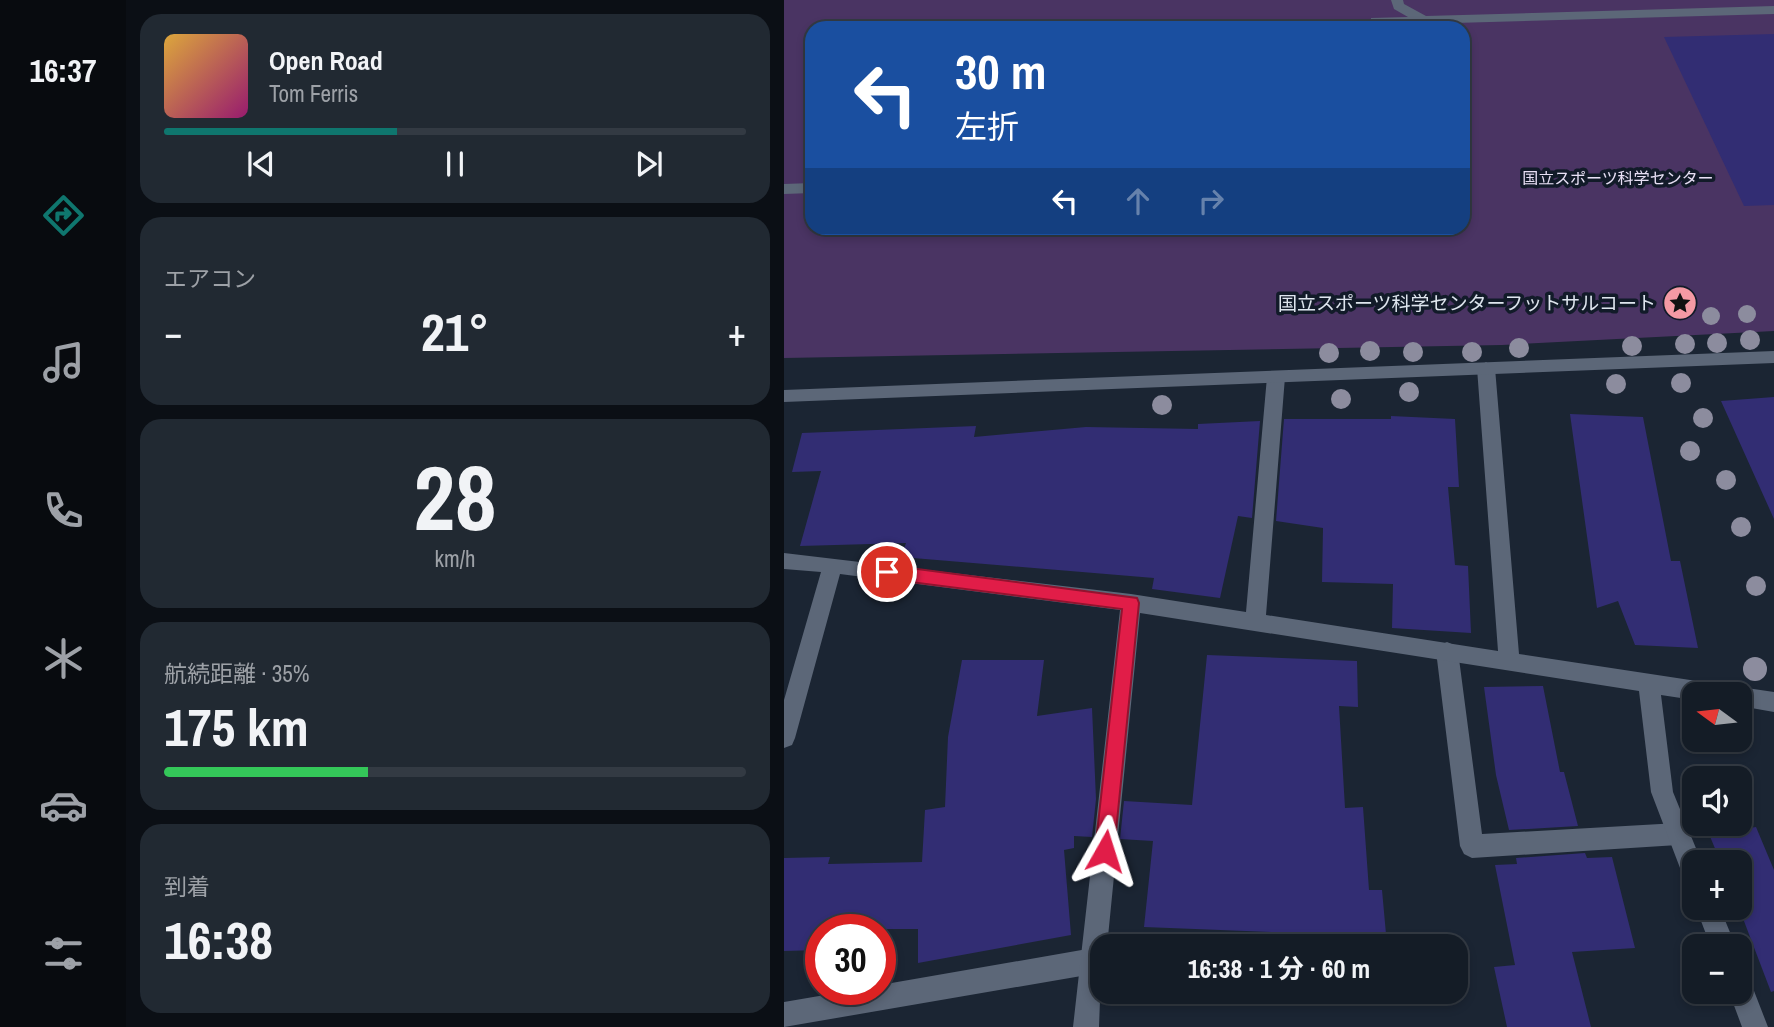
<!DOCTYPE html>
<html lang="ja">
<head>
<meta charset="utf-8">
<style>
  :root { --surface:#141c26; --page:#212932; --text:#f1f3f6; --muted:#9da1a7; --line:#333a43; --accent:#0f766e }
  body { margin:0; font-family:"Archivo Narrow","Noto Sans JP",sans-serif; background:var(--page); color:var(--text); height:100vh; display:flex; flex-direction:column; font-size:26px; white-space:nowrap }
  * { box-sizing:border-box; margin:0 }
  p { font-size:23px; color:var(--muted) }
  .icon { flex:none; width:38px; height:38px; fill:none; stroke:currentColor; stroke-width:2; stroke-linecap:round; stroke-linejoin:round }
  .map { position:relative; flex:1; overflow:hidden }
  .drawer { display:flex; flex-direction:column; gap:14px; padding:14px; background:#0b0f15; width:658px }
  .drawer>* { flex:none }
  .top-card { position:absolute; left:21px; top:21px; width:665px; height:214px; border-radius:21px; box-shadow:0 4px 10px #0003,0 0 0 2px var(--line); background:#1a4fa0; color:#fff; overflow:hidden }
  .needle { width:46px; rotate:285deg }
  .tools { position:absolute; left:898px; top:682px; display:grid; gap:14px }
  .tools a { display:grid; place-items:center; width:70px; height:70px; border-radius:14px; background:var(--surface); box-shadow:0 4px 10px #0003,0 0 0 2px var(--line); font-size:35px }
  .speed { position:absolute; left:21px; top:914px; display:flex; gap:14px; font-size:35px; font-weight:700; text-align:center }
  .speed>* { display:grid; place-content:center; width:91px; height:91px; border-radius:50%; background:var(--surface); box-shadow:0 4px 10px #0003,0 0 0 2px var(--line); line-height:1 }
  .speed .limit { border:10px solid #d22; background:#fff; color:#111 }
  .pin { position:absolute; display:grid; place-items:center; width:60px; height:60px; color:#fff; margin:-30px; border:4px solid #fff; border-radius:50%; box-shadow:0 2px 7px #0007 }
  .me { position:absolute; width:77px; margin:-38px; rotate:6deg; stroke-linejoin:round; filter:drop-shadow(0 0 5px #0008) }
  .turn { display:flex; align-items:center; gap:24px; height:147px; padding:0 35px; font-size:32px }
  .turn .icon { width:91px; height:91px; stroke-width:2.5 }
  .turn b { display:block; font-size:49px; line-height:60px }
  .lanes { display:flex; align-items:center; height:66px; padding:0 35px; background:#0003; justify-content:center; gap:35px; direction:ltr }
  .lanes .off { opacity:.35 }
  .big { font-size:52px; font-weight:700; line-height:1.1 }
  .drawer .tile { flex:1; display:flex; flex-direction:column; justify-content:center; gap:10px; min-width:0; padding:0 24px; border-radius:21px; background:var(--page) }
  .drawer .dial { align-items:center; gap:0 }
  .dial b { font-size:91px; line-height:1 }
  .song { display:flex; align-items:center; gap:21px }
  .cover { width:84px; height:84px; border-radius:10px; background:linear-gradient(135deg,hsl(40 70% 55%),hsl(320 70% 35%)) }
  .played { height:7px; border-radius:4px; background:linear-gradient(90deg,var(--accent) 40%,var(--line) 40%) }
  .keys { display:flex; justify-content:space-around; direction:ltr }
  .heat { display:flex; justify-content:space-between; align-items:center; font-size:38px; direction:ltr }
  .charge { height:10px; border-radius:5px; background:linear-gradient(90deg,#34c759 35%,var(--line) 0) }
  .trip { position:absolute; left:306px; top:934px; width:378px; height:70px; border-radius:21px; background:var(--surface); box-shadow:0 4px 10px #0003,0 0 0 2px var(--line); font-weight:700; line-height:70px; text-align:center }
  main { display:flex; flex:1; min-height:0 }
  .dock { display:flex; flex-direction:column; width:126px; justify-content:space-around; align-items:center; background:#080b0f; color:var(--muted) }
  .dock .icon { width:49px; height:49px }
  .dock .current { color:var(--accent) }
  .dock b { font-size:32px; color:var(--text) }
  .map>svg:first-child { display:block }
  .green { fill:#4a3463; fill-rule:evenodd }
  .building { fill:#322d73 }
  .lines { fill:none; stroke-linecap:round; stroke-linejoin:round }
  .service { fill:#5c6778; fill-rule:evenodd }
  .minor { fill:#5c6778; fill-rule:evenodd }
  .tertiary { fill:#5c6778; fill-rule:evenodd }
  .tree { fill:#8c8c9e }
  .route { fill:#e11d48; stroke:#92132f; stroke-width:2 }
  .labels { text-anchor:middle; stroke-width:7; stroke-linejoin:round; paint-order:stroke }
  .far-park-label { font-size:16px; fill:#e8e0f5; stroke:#121b29 }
  .poi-label { font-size:19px; fill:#dee5ee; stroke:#121b29; text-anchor:end }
</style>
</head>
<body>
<main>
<nav class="dock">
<b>16:37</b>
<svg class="icon current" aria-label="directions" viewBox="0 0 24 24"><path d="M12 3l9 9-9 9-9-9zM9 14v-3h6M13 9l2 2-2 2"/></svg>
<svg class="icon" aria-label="music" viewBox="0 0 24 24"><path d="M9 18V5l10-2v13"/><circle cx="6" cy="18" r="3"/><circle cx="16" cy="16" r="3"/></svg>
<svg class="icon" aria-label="phone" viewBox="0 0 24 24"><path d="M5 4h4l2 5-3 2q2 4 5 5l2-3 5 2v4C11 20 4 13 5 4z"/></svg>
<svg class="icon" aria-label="climate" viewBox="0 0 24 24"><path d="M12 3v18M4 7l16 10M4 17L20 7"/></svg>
<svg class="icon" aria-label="car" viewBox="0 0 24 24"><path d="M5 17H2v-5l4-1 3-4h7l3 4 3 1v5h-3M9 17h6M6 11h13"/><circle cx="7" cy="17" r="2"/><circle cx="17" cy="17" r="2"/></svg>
<svg class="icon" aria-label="filters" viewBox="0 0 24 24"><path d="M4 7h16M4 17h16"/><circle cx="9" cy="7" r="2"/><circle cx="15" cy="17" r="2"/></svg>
</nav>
<section class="drawer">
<div class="tile">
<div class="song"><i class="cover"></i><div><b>Open Road</b><p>Tom Ferris</p></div></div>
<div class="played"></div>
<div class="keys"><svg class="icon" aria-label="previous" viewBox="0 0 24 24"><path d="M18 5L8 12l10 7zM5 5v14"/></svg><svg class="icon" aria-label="pause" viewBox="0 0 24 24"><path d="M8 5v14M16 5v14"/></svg><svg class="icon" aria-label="next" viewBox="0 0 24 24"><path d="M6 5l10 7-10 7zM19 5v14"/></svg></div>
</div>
<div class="tile"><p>エアコン</p>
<div class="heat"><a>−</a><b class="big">21°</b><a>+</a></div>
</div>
<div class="tile dial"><b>28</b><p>km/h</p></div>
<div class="tile"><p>航続距離 · 35%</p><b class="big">175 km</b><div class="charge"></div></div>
<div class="tile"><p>到着</p><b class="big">16:38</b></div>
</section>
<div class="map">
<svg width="990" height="1027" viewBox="0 0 990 1027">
  <rect width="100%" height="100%" fill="#1b2533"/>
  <!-- green -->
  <path class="green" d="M0,0H990V331L718,345L0,358ZM28,28H679V228H28Z"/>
  <!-- building -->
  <path class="building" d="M990,34V205L960,206L880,37Z
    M990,397V519L937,401Z
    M786,414L859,417L887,561H896L914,648L851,645L834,601L813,608Z
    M607,416L671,419L675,487H664L671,565L684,566L687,633L608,628L609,584L538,582L539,528L492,521L500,419H607Z
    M476,421L468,518L454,516L436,598L368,589L370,578L117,557L122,543L16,546L37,471L8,472L18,433L192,426L190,437L302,427L414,429V424Z
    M423,655L573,661L574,707L555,706L561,808L579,807L585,890H598L603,945L487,947V932L360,927L369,841L336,839L340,801L408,805Z
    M178,660H260L253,716L308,708L312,799L308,837L290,836V848L280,850L287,935L134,963V929H37V950L0,951V858L46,857L44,864L138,862L141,810L161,807L164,737Z
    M759,686L776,772H780L794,826L725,830L712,775L700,687Z
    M972,827L990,870V991L987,992L955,908L956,863H937L925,834Z
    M801,853L803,858L828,857L851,948L788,952L807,1027H723L710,967L731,965L711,865L733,864L732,858Z"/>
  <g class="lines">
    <!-- service -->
    <path class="service" d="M607,0H619L620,4L642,16L990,6V14L598,25L599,28H587V18L624,17L610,9Z
      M28,183V193L0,194V184Z
      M663,642L670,645L674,651L698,834L894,823L902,826L906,834L902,842L894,845L688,858L680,854L676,846L652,651L656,645Z
      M309,948L318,953V970L309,974L0,1027V1002L76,989H96V985Z"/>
    <!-- minor -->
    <path class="minor" d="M702,362L711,368L735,654L939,685L948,691L956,687L990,692V712L956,706V695H910V700L877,695L889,792L918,863H910V885L901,881L867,792L855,691L356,613L323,947H318L315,1027H289L336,610L56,574L11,738L8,745L0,748V700L37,572L0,569V553L347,594L462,612L483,377L492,371L501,377L482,615L714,651L693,368Z
      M912,908H936L952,947H927Z
      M956,974L965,978L984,1027H958L945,992H956Z"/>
    <!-- tertiary -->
    <path class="tertiary" d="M990,351V363L0,402V390Z"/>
  </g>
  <!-- trees -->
  <g class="tree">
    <circle cx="963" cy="314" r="9"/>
    <circle cx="927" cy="316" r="9"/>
    <circle cx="966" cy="340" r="10"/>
    <circle cx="933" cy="343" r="10"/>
    <circle cx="901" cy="344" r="10"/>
    <circle cx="848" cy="346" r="10"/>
    <circle cx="735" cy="348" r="10"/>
    <circle cx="586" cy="351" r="10"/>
    <circle cx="629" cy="352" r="10"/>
    <circle cx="688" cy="352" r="10"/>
    <circle cx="545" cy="353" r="10"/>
    <circle cx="897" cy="383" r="10"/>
    <circle cx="832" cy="384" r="10"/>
    <circle cx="625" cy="392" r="10"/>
    <circle cx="557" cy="399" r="10"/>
    <circle cx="378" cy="405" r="10"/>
    <circle cx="919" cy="418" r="10"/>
    <circle cx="906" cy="451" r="10"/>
    <circle cx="942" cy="480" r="10"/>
    <circle cx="957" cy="527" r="10"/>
    <circle cx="972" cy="586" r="10"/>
    <circle cx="971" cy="669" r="12"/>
  </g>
  <!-- route -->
  <path class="route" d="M103,565L353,598L355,603L330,851L328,858L321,861L314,858L311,851L338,609L103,579L97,577L95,572L97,567Z"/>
  <!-- icons -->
  <defs>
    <g id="sight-disc" transform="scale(1.75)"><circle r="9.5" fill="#f49aa4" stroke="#121b29"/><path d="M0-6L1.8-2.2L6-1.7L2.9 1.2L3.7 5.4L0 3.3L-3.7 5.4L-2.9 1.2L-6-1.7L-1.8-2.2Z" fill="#111"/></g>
  </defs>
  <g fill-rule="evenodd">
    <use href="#sight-disc" x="896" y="303"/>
  </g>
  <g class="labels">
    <!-- far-park labels -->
    <g class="far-park-label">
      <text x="834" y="184">国立スポーツ科学センター</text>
    </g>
    <!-- poi labels -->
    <g class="poi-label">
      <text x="872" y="310">国立スポーツ科学センターフットサルコート</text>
    </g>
  </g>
</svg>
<div class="tools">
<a><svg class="needle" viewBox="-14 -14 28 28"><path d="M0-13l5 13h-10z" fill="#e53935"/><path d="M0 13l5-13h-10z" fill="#9da1a7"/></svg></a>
<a><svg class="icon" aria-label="sound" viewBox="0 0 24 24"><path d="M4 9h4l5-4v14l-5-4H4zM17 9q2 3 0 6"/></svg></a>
<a>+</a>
<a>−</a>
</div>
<div class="speed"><div class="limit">30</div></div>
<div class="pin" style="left:103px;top:572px;background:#d93025"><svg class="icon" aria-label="arrive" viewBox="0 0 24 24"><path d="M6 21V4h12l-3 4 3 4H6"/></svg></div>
<svg class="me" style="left:321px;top:851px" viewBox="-20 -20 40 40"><path d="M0-17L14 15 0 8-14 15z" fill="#e11d48" stroke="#fff" stroke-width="4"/></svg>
<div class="trip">16:38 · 1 分 · 60 m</div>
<div class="top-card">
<div class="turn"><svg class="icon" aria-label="left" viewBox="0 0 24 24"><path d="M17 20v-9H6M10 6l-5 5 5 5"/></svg><div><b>30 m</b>左折</div></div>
<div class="lanes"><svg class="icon" aria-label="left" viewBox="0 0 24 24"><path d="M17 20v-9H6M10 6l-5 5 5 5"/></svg><svg class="icon off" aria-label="ahead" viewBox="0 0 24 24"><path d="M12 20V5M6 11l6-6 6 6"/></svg><svg class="icon off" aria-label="right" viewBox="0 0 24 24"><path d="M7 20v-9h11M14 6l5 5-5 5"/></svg></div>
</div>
</div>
</main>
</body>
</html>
